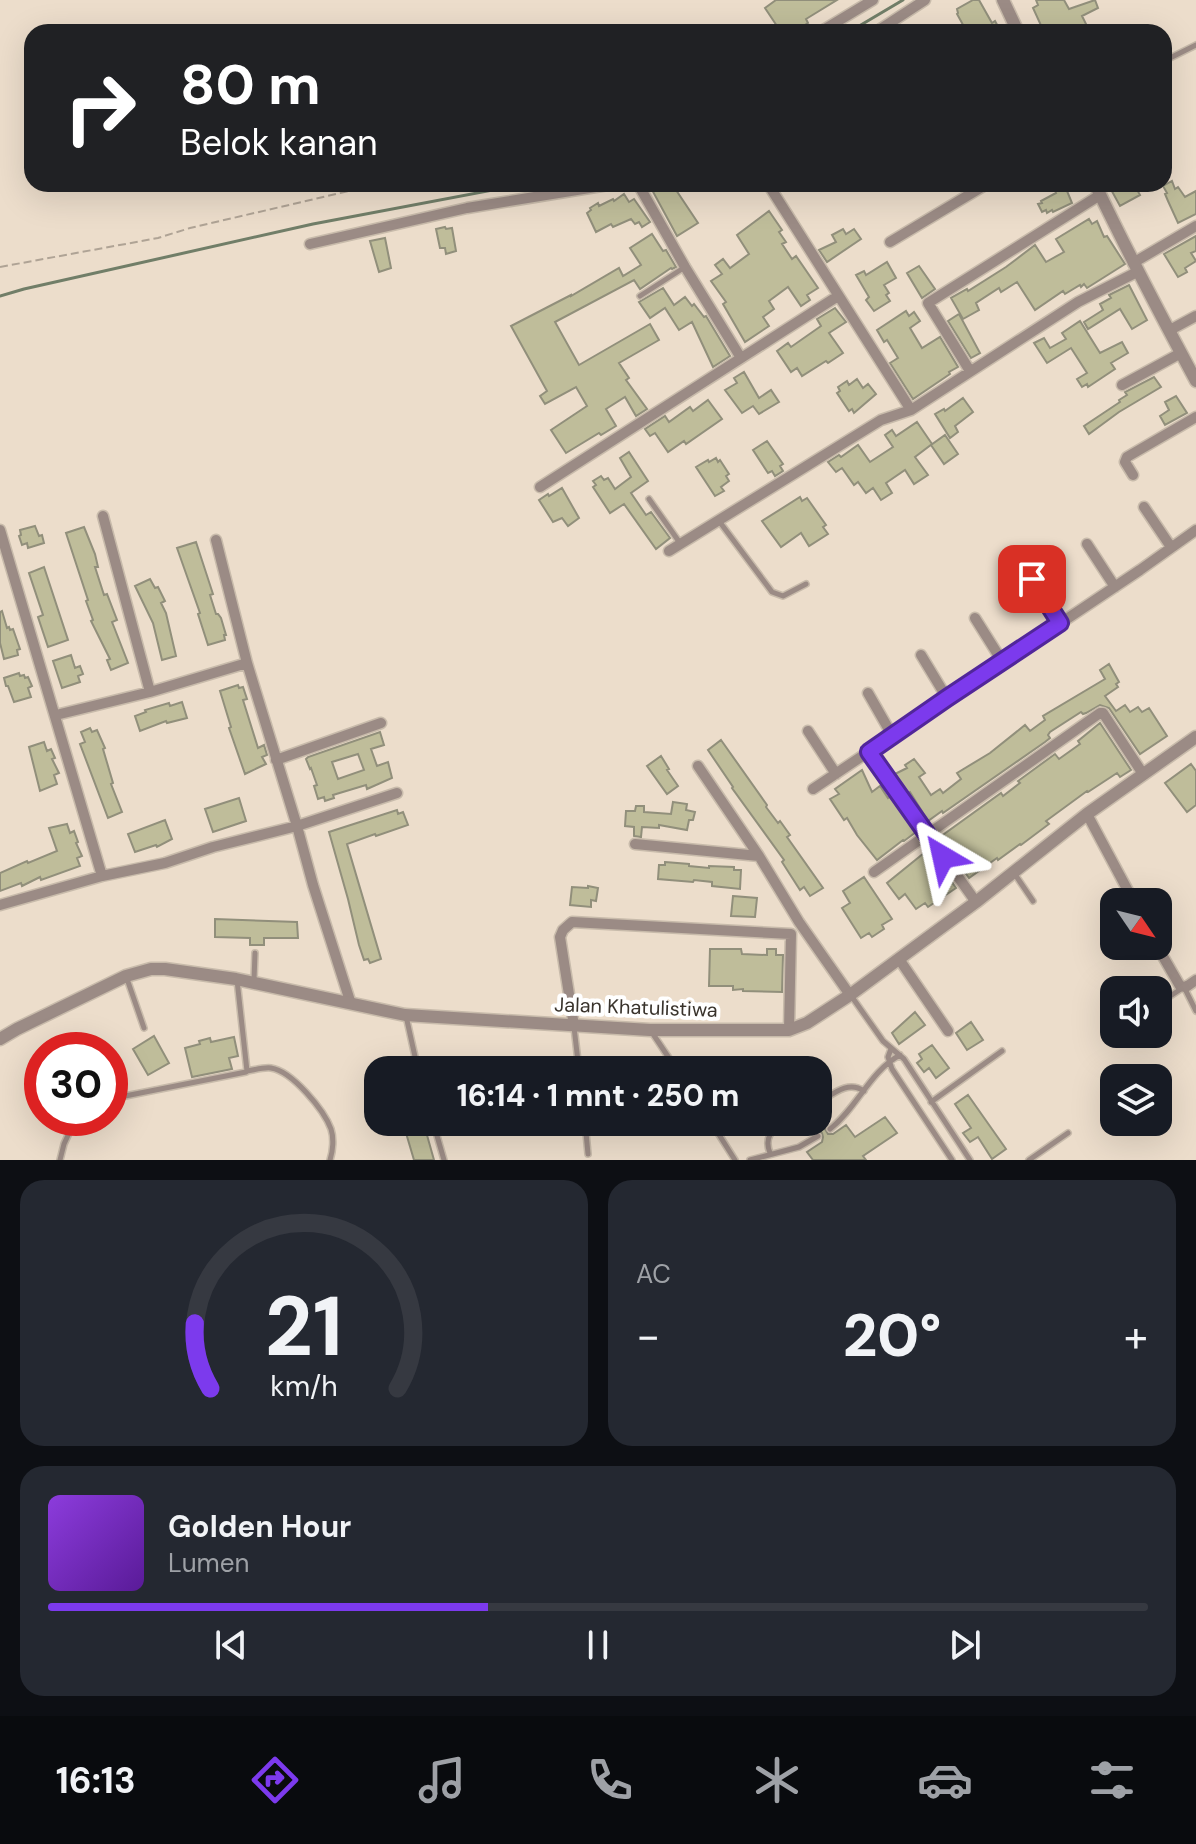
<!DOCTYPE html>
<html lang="id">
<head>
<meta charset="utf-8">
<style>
  :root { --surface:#171b24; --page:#242831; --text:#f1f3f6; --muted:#9ea1a6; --line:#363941; --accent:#7c3aed }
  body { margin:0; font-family:"DM Sans",sans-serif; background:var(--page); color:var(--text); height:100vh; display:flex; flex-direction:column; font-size:30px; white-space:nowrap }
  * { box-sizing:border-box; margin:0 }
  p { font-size:26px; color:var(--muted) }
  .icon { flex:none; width:44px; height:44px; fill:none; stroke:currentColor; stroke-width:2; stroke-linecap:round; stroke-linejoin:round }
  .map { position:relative; height:1160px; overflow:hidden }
  .panel { display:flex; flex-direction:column; gap:20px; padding:20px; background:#0d0f14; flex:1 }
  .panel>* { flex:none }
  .banner { position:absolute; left:24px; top:24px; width:1148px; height:168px; border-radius:24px; box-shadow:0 8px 32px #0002; background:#202124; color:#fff; overflow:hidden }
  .needle { width:52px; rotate:125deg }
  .fabs { position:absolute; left:1100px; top:888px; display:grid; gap:16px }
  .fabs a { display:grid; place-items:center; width:72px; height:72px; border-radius:16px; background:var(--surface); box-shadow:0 8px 32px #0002; font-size:40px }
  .speed { position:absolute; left:24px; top:1032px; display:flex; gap:16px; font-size:40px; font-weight:700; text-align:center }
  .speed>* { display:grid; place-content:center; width:104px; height:104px; border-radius:50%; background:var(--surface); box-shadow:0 8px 32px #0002; line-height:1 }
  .speed .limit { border:12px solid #d22; background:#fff; color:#111 }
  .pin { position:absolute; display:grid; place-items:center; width:68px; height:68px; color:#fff; margin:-34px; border-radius:16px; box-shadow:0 4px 12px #0006 }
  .me { position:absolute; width:88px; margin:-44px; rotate:324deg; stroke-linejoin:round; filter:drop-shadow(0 0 6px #0008) }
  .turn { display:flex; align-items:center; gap:28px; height:168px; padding:0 24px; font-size:36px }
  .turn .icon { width:104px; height:104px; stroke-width:2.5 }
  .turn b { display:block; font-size:56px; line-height:68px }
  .big { font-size:60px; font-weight:800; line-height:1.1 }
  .panel .widget { flex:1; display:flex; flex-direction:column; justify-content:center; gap:12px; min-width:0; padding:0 28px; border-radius:24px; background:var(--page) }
  .panel .dial { align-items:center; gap:0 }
  .dial svg { height:208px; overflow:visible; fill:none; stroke:var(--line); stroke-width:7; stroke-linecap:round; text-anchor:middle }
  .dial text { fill:var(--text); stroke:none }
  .song { display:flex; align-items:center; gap:24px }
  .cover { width:96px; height:96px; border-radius:12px; background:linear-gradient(135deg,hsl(270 70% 55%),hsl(270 70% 35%)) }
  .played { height:8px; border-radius:4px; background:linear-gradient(90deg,var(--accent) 40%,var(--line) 40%) }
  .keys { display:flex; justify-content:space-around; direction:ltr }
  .heat { display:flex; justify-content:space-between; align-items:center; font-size:44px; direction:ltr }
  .panel .tiles { flex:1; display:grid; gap:20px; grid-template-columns:1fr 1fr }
  .widget:last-child { grid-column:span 2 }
  .trip { position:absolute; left:364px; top:1056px; width:468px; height:80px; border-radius:24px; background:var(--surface); box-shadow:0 8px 32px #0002; font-weight:800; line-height:80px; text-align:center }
  .menu { display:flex; height:128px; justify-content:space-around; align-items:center; background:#090b0e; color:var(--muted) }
  .menu .icon { width:56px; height:56px }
  .menu .active { color:var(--accent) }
  .menu b { font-size:36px; color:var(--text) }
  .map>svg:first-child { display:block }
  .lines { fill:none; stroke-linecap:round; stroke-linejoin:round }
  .stream { stroke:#717e68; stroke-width:3 }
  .building { fill:#bfbd9a; stroke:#918f7b; stroke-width:2; fill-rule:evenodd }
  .service-casing { stroke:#c8bbab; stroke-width:8 }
  .minor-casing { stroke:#c8bbab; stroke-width:13 }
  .tertiary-casing { stroke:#c8bbab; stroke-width:15 }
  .path { stroke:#afa395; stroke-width:2; stroke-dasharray:8 4; stroke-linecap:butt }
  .service { stroke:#9b8b85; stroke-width:5 }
  .minor { stroke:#9b8b85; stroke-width:10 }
  .tertiary { stroke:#9b8b85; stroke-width:12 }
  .route-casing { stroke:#51269a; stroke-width:20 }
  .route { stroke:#7c3aed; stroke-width:14 }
  .labels { text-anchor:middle; stroke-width:8; stroke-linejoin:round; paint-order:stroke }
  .street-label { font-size:20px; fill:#39332c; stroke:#fff }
</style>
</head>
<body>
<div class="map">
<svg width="1196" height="1160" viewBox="0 0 1196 1160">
  <rect width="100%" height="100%" fill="#ecddcb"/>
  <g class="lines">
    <!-- stream -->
    <path class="stream" d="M849,32L903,0
      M0,296L24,289L313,224L524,184"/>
  </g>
  <!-- building -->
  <path class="building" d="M776,0H837L806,19L808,23L800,28L798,26L788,32H781L765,8Z
    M973,0H979L992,23L995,21L1001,32H967L957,14L958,13L957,9Z
    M1036,0H1064L1069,9L1095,0L1098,8L1082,16L1088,28L1080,32H1044L1033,8L1038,5Z
    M1172,181L1175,189L1178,187L1185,197L1196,191V214L1178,223L1168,201L1165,194L1167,193L1163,186Z
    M658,184H672L698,223L677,236L651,188Z
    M1051,184H1080L1067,191L1072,203L1053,212L1052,210L1047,213L1046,210L1042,212L1038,204L1042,203L1041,201L1056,193Z
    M1108,184H1134L1140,195L1120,206Z
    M624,194L629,202L634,199L650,222L642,227L639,222L635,224L631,219L613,227L611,224L596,232L587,213L591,210L590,208L598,203L599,206L613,199L614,201Z
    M769,211L782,230L779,232L786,242L782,244L792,259L796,256L818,288L807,295L810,300L801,306L788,287L769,301L774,309L763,317L769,326L745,342L723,304L726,302L711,281L722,274L715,265L723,259L730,268L749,254L737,235Z
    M1089,219L1092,224L1097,221L1104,237L1107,236L1125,264L1087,288L1084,284L1081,287L1080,285L1065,294L1063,291L1035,310L1017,282L1001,292L999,288L976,303L979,310L963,319L951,298L967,289L968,291L1006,267L1035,245L1046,262L1064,252L1056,239Z
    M445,227L446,229L452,228L456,251L446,254L445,248H440L436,229Z
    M843,229L846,234L854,229L861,239L827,262L819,250L836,242L832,235Z
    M652,234L663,251L666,250L676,267L672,269L671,268L640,289L634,280L555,322L579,365L650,324L659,340L619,363L629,378L626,380L647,409L636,416L625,397L606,409L616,426L601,435L599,433L566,453L551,430L587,406L576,387L545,404L540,396L547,391L511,326L571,295V296L619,268L623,276L641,265L630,248Z
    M1196,236V251L1191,253L1196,261L1185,268L1187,272L1178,277L1164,254Z
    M385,238L391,268L379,272L370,241Z
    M887,262L896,278L884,285L889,293L886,295L890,301L874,311L866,300L869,297L856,275L864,271L866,275Z
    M919,266L935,289L922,298L907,273Z
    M1129,285L1147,320L1132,329L1120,309L1088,329L1084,322L1103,310L1100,304L1111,298L1109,295Z
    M663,288L674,305L685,297L692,306L694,304L704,317L706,316L730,356L713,367L692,322L679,330L665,308L650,318L639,302Z
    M835,308L846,322L829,333L843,353L828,363L826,361L802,376L797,368L791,372L777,351L788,343L791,347L821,326L817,319Z
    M906,311L909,316L914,312L920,321L910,328L922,348L940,337L958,367L949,372L950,374L913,399L890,363L898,358L887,340L884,342L877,330Z
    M959,314L980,353L971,358L948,321Z
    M1080,321L1100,353L1122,342L1128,353L1111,363L1115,369L1088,387L1087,384L1082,387L1077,379L1087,373L1071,348L1047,363L1034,343L1044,338L1050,348L1066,339L1062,333Z
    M744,372L759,398L771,390L779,402L759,414L753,406L742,413L725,390L737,383L734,378Z
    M1154,377L1161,387L1119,412L1089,434L1084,426L1120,402L1119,400L1127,395L1125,392Z
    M857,379L863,388L868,384L876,394L854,413L852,409L849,411L837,393L840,391L838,387L847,381L849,385Z
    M1176,396L1187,413L1165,425L1160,416L1169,410L1165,402Z
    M963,398L973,412L955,426L958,432L950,438L935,414L944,409L945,411Z
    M708,400L722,419L686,444L684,441L668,452L655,433L650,436L645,429L665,416L669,422L690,407L693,411Z
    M917,422L932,444L915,457L928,475L914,484L905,470L886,483L892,493L881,500L873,488L866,493L858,482L854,485L842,468L836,472L828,462L839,455L841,457L858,445L870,462L893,447L885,435L892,430L896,436Z
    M945,435L958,454L944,464L931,445Z
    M767,441L783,464L780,466L783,471L775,476L772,471L768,473L753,450Z
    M629,452L648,481L631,493L646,515L651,512L670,538L656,549L624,504L610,513L593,487L596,485L593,481L601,476L604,480L608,478L615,489L631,477L620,458Z
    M716,458L718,462L720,460L729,474L726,476L729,481L721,487L724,491L715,496L696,467L708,460L709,462Z
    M562,488L579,518L568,526L562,518L553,522L539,500L548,494L549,496Z
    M800,497L802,501L807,498L826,525L823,527L828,534L809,546L801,533L781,547L762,521Z
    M35,526L39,536L42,535L44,543L28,548L27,543L22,545L19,536L21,535L20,530Z
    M84,527L95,554L98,567H95L104,595L107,594L117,620L112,622L114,627L128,663L111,670L107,660L110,659L91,621L93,620L86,601L88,600L66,533Z
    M196,542L213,594L210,595L216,614H218L221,618L226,635H224L225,640L208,645L198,614L200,613L177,548Z
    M44,567L68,640L48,647L38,617L43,615L29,573Z
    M150,579L155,588L158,587L165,601L161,603L166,613L176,656L162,660L153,623L135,586Z
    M2,611L7,628L9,627L10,630L13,629L20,649L17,650L18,655L4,659L0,643V612Z
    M71,655L75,668L80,666L83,674L78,676L80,682L62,688L53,661Z
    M1109,664L1119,682L1116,684L1118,687L1105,696L1116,711L1125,705L1130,712L1138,707L1142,712L1149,708L1167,736L1140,754L1109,708L1100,705L1086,713L1083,714L1081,712L1050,732L1048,735L1050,738L1045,742L943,813L942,811L928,821L910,792L908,793L895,774L907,768L905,765L914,759L925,773L919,777L931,795L940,789L943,793L961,779L957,773L990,753L1025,725L1030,731L1045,720L1043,716L1105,679L1100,670Z
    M19,673L20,676L24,675L25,678L28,677L32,686L28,688L31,697L14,702L8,686H6L4,678Z
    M238,685L239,688L243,687L247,699L243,700L258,748L264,745L267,755L262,757L266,764L245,774L229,728L231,727L220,691Z
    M182,702L187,718L167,723L166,721L140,731L135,716L146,712L145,710L169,703L170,706Z
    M1100,723L1131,770L1120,777L1117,773L1088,792L1087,791L1046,821L1049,824L1021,845L1020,844L998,860L997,858L969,878L940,837L1001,793L1003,796L1020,783L1018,781L1055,754L1059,759L1080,744L1078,741Z
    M90,728L92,732L97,730L105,748L103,749L113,783L111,784L122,812L108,818L80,744L85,742L81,732Z
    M380,732L384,745L371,749L377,766L388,762L392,778L367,789L366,785L333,795L334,798L325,801L324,797L318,799L314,786L317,785L311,768L310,769L306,759L308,757ZM358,754L364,770L338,779L332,762Z
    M721,740L767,805L766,807L778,823L780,821L790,835L787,837L823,888L810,896L804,887L800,890L782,862L784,860L732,788L733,787L708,750Z
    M44,742L47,751L51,749L55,758L52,759L59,773L54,775L57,784L40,791L29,747Z
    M661,756L669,769L667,770L678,786L667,794L647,766Z
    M1191,764L1196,771V805L1187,812L1165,783Z
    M862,770L872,792L880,786L888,798L891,796L916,832L904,841L903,840L877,860L857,835L847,818L844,820L830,799L839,794L835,789Z
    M239,798L246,821L213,832L205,809Z
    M673,802L687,804L686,810L695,812L693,820H689L687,830L659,825V828L642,827L641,837L634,836V827L625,826L626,811H635L636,806H644V812L671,814Z
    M397,810L398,814L403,812L408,825L376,836L375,834L347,844L381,959L370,963L368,959L364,960L359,945L348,899L329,832Z
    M165,820L172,839L157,847L156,845L135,852L128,834Z
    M67,824L70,833L74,831L78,842L76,843L82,856L77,858L80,866L41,880L40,877L22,886L21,883L0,891V873L27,861L28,863L57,851L49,828Z
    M929,849L956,888L928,907L925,903L916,909L905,894L899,899L887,883Z
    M665,862L689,864V866L709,868V866L734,867V870H741L740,889L712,886V882L694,880L693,882L658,879L659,865H665Z
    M864,877L892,919L882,925L884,929L872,937L869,933L861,938L842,908L850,903L843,891Z
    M588,886L598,888L596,901L591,900V907L570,905L572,887L588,888Z
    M733,896L757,898L755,917L731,916Z
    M215,919L297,922L298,938H264V945H250V938L215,937Z
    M710,949H741L742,954L767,955V949H776V955H783L782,992L743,991V989L733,990V986H709Z
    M915,1012L925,1025L899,1044L892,1033Z
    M971,1022L983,1040L967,1050L956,1033Z
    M154,1036L169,1063L148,1075L133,1049Z
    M234,1037L238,1056L229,1058L232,1069L192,1077L185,1048L200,1044L199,1041L210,1038L211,1042Z
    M932,1045L949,1068L936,1078L929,1068L924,1072L917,1063L922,1059L919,1054Z
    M968,1095L1006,1149L992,1159L978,1137L970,1142L963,1133L971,1128L955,1104Z
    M885,1117L897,1133L863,1156L866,1160H813L807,1152L822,1142L823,1137L822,1133L814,1131L826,1123L825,1129L828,1134H833L846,1125L855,1137Z
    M425,1128L434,1160H414L406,1133Z"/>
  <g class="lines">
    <!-- service casing -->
    <g class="service-casing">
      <path id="service" d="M1164,61L1196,45
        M640,296L685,267
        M649,499L680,543
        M719,521L772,592L783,596L806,584
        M1014,873L1033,901
        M126,976L144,1028
        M237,980L247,1071C254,1070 264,1067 271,1068C292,1071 324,1110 331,1129C334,1138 333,1151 330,1160
        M254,980L255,953
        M852,997L883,1041L904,1059L970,1160
        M1158,1004L1184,987L1196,1011
        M406,1016L418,1070
        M574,1027L579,1070
        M651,1031L677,1070
        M891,1049L888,1057L892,1069L952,1160
        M110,1099L246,1072
        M931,1102L1002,1051
        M818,1103C833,1094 848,1080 864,1091
        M433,1122L444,1160
        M585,1122L588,1154
        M711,1122L735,1160
        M830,1129C857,1108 870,1071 900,1055
        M770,1153C764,1138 771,1130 785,1122
        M60,1160L64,1144L76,1118
        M750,1160L799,1147L818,1136
        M1029,1160L1068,1133"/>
    </g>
    <!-- minor casing -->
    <g class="minor-casing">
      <path id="minor" d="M820,32L873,0
        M876,32L925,0
        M638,184L685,267L741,358
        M768,184L911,410
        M890,242L987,184
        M310,244L467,208L614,184
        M1133,263L1196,226
        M1170,330L1196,316
        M970,371L928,303L1100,195
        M1122,385L1181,353
        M1133,475L1125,462L1127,457L1196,417
        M540,487L838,296
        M1144,507L1171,547
        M103,516L150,692
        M0,530L102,876
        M216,540L247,663L297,826L397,793
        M1087,544L1115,587
        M669,551L881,420L911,410L1078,302L1137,272
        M1032,579L1060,623
        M975,618L1002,661
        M921,655L947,698
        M868,693L892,735
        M56,715L150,692L247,663
        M808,731L836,774
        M869,752L976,902
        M276,760L381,723
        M698,766L759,856L799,922L850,995
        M813,789L1140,570L1196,530
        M1087,814L1134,902
        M635,844L759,856
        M874,872L1100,713H1103L1143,774
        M0,905L102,876L165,863L213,847L297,826L313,885L351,1004
        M1157,946L1180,986L1186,987L1196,980
        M899,959L948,1031
        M574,1026L560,937L563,930L572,922L791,934L789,1030"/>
    </g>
    <!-- tertiary casing -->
    <g class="tertiary-casing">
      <path id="tertiary" d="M1003,0L1018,32
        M1095,184C1127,251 1161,316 1196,381
        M0,1039L17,1029L126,976L151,969H165L236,979L405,1015L650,1030H789L807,1023L850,995L976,902L1087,814L1196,737"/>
    </g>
    <!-- path -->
    <path class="path" d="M0,267L158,238L190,228L379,184"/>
    <!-- service -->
    <use href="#service" class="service"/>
    <!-- minor -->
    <use href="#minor" class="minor"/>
    <!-- tertiary -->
    <use href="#tertiary" class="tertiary"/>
  </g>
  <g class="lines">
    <!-- route casing -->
    <g class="route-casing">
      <path id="route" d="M943,857L869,752L947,698L1060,623L1032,579"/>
    </g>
    <!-- route -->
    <use href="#route" class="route"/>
  </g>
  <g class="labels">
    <!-- street labels -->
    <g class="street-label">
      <text transform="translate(636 1007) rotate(2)" y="7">Jalan Khatulistiwa</text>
    </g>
  </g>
</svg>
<div class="fabs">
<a><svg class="needle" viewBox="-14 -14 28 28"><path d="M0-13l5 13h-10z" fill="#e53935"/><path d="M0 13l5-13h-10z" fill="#9ea1a6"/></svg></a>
<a><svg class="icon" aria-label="sound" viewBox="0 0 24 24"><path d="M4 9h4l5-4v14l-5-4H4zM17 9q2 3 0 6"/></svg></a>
<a><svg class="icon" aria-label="layers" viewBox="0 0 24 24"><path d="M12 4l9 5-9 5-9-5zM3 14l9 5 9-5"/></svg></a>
</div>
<div class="speed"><div class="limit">30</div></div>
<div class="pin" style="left:1032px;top:579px;background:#d93025"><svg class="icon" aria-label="arrive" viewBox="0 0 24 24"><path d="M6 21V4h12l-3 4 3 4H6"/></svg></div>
<svg class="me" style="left:943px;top:857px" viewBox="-20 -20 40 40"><path d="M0-17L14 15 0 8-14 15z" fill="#7c3aed" stroke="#fff" stroke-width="4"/></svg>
<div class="trip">16:14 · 1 mnt · 250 m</div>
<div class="banner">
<div class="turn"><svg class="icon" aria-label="right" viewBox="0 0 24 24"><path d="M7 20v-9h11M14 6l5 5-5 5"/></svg><div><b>80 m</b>Belok kanan</div></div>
</div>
</div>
<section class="panel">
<div class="tiles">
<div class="widget dial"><svg viewBox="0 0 100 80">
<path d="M14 69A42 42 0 1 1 86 69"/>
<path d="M14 69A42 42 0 0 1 8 44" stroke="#7c3aed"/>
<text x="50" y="56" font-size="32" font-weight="700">21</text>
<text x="50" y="72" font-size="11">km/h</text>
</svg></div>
<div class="widget"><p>AC</p>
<div class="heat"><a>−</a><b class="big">20°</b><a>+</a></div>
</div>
<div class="widget">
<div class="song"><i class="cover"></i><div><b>Golden Hour</b><p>Lumen</p></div></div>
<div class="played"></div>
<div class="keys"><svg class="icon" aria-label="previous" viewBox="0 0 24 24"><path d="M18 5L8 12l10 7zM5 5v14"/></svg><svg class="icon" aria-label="pause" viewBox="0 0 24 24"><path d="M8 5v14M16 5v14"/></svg><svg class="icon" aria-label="next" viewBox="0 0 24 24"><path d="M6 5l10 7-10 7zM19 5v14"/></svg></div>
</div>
</div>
</section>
<nav class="menu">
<b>16:13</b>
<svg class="icon active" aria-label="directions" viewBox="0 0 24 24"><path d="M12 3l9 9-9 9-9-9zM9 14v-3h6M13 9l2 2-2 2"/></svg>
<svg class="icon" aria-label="music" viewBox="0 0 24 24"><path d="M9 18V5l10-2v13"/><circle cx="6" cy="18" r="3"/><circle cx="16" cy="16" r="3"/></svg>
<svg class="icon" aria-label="phone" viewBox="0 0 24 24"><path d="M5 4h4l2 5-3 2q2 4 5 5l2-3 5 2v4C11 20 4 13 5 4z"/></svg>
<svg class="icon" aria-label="climate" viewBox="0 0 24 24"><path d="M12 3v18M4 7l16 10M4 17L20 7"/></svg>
<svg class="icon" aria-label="car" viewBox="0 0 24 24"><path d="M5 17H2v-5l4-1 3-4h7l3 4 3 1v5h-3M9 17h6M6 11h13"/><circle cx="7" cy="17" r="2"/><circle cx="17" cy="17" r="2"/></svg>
<svg class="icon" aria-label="filters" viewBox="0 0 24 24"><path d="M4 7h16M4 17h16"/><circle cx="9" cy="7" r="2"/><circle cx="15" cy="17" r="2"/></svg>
</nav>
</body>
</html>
